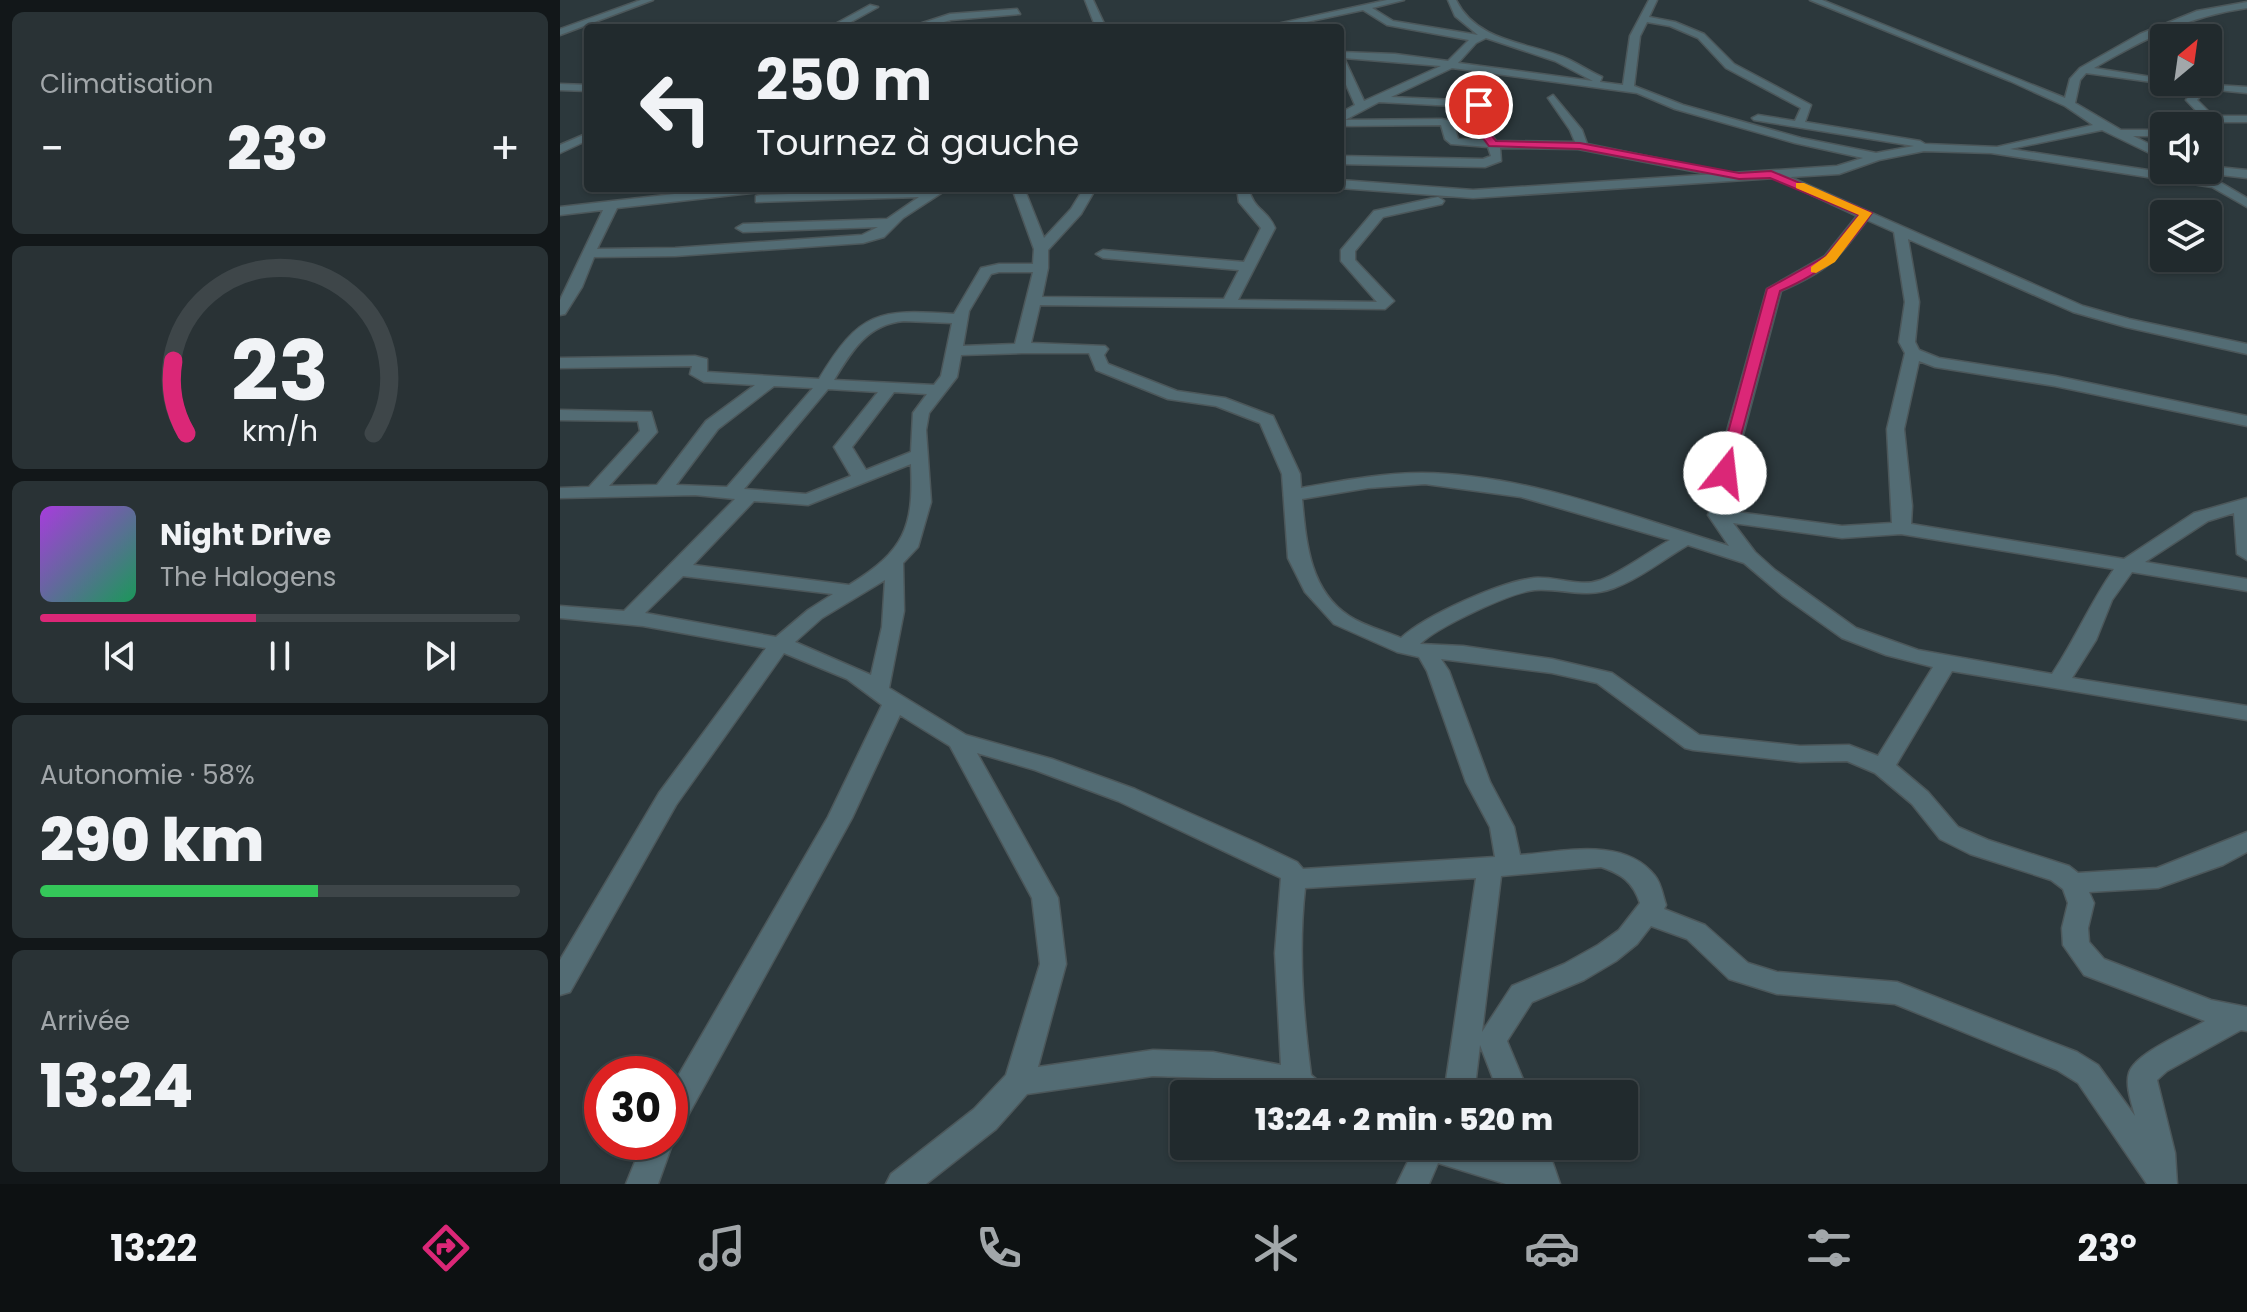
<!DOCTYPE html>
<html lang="fr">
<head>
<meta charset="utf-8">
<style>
  :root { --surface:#212a2d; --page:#293235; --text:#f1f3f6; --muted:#a2a7aa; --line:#3e4649; --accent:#db2777 }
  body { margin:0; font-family:Poppins,sans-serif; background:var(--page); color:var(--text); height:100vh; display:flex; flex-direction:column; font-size:30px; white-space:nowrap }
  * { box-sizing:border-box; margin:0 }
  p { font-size:26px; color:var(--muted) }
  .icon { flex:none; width:44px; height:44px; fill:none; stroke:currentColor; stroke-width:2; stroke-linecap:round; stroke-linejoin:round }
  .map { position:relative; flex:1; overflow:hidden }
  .details { display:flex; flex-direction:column; gap:12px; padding:12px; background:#121719; width:560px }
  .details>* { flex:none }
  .hud { position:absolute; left:24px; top:24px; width:760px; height:168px; border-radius:8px; box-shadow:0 2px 6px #0004,0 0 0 2px var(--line); background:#212a2d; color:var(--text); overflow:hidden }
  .needle { width:52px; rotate:29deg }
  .tools { position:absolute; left:1590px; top:24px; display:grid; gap:16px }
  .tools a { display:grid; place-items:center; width:72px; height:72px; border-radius:8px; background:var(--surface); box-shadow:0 2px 6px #0004,0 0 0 2px var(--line); font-size:40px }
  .speed { position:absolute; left:24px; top:1056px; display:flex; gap:16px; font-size:40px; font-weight:700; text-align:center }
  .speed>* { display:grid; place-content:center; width:104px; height:104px; border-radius:50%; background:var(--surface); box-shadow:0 2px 6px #0004,0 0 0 2px var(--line); line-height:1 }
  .speed .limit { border:12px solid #d22; background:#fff; color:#111 }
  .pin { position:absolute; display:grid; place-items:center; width:68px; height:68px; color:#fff; margin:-34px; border:4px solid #fff; border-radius:50%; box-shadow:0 2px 8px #0007 }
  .me { position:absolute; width:88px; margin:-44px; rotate:16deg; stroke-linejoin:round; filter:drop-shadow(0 0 6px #0008) }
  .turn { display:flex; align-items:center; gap:28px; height:168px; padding:0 40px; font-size:36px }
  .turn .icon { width:104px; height:104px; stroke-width:2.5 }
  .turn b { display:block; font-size:56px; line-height:68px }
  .big { font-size:60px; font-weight:800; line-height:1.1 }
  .details .tile { flex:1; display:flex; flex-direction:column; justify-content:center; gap:12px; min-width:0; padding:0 28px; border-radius:12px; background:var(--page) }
  .details .dial { align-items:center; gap:0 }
  .dial svg { height:208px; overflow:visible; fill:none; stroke:var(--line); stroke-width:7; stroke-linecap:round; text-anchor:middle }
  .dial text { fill:var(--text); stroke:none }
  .song { display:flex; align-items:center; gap:24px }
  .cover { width:96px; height:96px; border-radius:12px; background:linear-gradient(135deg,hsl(280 70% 55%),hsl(150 70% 35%)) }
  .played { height:8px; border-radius:4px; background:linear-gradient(90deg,var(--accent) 45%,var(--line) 45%) }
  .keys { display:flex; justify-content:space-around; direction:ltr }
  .heat { display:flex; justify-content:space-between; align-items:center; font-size:44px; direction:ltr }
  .charge { height:12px; border-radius:6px; background:linear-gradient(90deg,#34c759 58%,var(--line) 0) }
  .trip { position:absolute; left:610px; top:1080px; width:468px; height:80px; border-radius:8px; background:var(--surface); box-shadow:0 2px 6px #0004,0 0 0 2px var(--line); font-weight:800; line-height:80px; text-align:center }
  .tab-bar { display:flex; height:128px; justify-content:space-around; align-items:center; background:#0d1112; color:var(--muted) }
  .tab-bar .icon { width:56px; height:56px }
  .tab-bar .on { color:var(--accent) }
  .tab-bar b { font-size:36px; color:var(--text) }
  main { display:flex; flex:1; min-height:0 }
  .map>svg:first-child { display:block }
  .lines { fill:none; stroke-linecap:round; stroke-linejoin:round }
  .street-casing { stroke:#4c575a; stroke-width:3 }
  .street { fill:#536c74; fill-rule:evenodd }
  .route { fill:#db2777; stroke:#8e194d; stroke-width:2 }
  .slow { fill:#f59e0b }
</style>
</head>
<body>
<main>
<section class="details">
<div class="tile"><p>Climatisation</p>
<div class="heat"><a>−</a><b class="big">23°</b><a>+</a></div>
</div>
<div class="tile dial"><svg viewBox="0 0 100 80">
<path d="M14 69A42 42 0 1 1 86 69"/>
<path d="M14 69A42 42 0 0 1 9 41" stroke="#db2777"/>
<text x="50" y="56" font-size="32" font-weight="700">23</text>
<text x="50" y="72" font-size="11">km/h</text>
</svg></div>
<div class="tile">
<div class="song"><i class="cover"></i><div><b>Night Drive</b><p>The Halogens</p></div></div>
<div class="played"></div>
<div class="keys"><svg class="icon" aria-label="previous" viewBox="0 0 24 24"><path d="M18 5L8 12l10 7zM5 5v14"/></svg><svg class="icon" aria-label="pause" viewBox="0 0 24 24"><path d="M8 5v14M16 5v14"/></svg><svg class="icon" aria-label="next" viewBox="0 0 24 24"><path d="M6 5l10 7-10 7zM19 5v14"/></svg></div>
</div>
<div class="tile"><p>Autonomie · 58%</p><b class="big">290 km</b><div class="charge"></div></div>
<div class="tile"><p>Arrivée</p><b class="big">13:24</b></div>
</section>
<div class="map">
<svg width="1687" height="1184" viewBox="0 0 1687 1184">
  <rect width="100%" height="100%" fill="#2c383c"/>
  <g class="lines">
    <!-- street casing -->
    <g class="street-casing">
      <path id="street" d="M81,0H93L0,35V29Z
        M525,0H533L546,28H536Z
        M827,0H844L812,8L833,21L918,35L895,16L888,0H896C916,41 965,42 1003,57C1016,62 1028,71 1042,77L1040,82L1063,85L1070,36L1089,0H1097L1089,17L1115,22L1144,34L1174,64L1251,105L1245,122L1360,141L1365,144L1437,147L1533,125L1505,106L1450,81L1250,0H1262L1505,98L1510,79L1520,68L1580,34L1637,11L1687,2V8C1629,16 1584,39 1534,68L1604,79V82L1687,87V93L1647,89L1637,100L1653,116H1687V122H1653L1648,129V126H1639L1644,119L1626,100L1636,88L1526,73L1520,80L1515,103L1561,130H1604V136H1573L1604,151V160L1542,130L1450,149L1640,178L1646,174L1687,198V207L1652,187L1431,153L1364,151L1319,160L1279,174L1230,177L1523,306L1569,319L1687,344V354L1566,327L1513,312L1348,239L1359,302L1355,342L1359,350L1379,358L1495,376L1687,416V426L1495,386L1375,367L1359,361L1344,429L1352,506L1351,524L1564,559L1634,513L1687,498V560L1677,554L1674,513L1648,521L1585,562L1687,579V591L1572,572L1552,600L1536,640L1512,678L1687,706V720L1392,671L1336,765L1368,792L1398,827L1428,840L1509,866L1518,873L1597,868L1687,832V852L1663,865L1598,888L1529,892L1534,903L1528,928L1529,942L1544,959L1651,1000L1687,1007V1031L1681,1030L1607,1071L1597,1080L1615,1153L1617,1184H1587L1518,1083L1497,1070L1335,1004L1217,994L1169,979L1127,939L1091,926L1077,944L1056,961L1024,980L972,1002L947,1041L969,1094H939L920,1045L914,1094H884L916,878L745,888C738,950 743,1013 751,1075L763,1085L768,1094H731L653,1078L593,1076L467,1094L436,1129L366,1184H326L331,1174L414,1109L446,1075L480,964L472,898L390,746L340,715L292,818L121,1128L110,1131V1090L268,817L322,705L287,679L224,653L116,805L10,992L0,995V960L99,793L206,648L83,626L0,618V606L64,611L175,499L135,495L0,498V488L29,487L80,431L78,421L0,420V410L91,412L97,432L49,486L97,485L146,421L195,385L144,382L130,374L132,366L0,368V358L135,356L147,359V372L259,379C300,311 318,309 394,314L421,268L439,264H473L474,249L452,188H464L484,238L511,209L524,188H536L521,214L488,250V268L482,297L664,299L679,270L543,258L536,254L543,250L684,262L701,228L679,202L677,188H689C692,209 708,210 715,228L678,300L817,302L781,261V250L814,211L878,197L884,201L882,204L823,217L795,251V260L834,301L825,309L480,305L471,343L545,346L548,349L544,355L548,364L617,391L665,398L713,416L740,474L741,488C781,481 821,473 862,473C966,474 1070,516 1169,546L1148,515L1150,511L1148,499L1207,289L1265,256L1297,216L1215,178L913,198L780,188V180L913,190L1277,166L1303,158L1235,143L1115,109L1077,93L892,68L831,97L917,101L925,107L927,129L936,141L1015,142L1010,130L988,98L993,95L1022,130L1027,144L1154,170L1148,174L1018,149L940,148L941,161L925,167L780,164V156L923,159L931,156L928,147L891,144L885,139L881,125L780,126V113L795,105L780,71V52L835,54L888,61L909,40L827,25L803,10L718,28H699ZM1087,22L1110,26L1138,38L1166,68L1241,108L1235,121L1198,115L1192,118L1194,120L1354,146L1316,153L1241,138L1123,105L1074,86L1080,36ZM926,38L995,61L1033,81L898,63L916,43ZM784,58L881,66L804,101ZM819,102L914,107L915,129L924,140L898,139L893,122L882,119L785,120ZM1307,220L1334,232L1345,302L1339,342L1345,353L1327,429L1332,523L1282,526L1169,511L1166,499L1221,291C1269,270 1275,262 1307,220ZM439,272H473L455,344L403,346L409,311L431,274ZM344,321L392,323L381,376L374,385L274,380C292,350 308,324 344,321ZM462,353H529L536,370L608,399L656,406L700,423L722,474L728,558L745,592L774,624L837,652L859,657L867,671L906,782L930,827L935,857L743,869L737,862L697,843L575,789L492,759L406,735L329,688L344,611L343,563L358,547L371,502L366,430L369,413L397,377L401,355ZM214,386L253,388L167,487L116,485L158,429ZM268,389L318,392L274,447L291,476L246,494L184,489ZM334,392L367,394L353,413L351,452L306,470L292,447ZM351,464C354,527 345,551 289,585L133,565L194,501L248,505ZM865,484L961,497L1110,540C1088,552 1065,570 1041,580C1020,588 996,576 974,578C940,582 866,615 841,638C825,631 804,626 789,616C749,590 746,541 742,499L808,488ZM1173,523L1282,538L1341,534L1554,569C1530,603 1515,640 1492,674L1358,650L1296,628L1215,570L1195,552ZM1128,545L1184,563L1223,596L1282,638L1326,655L1373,667L1318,756L1289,745L1240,746L1139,735L1052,673L992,659L903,646L860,644C877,627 951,592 975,590C1003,588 1026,599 1054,588C1079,579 1104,559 1128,545ZM123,576L273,594L248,610L216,637L85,613ZM325,580L322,627L311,675L235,642L262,618ZM881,659L992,673L1037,683L1125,748L1133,750L1240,762L1287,761L1315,773L1352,804L1380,839L1410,854L1491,880L1503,889L1508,903L1502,928L1503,945L1524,975L1645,1021C1627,1032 1575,1053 1569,1073C1565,1086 1572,1104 1575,1116L1538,1065L1517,1052L1337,982L1217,972L1188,963L1145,925L1104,909L1106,905C1103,896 1101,883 1095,876C1064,836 1002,852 960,855L954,827L930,782L889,671ZM417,753L475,770L558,801L721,878L715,953L721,1065L653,1052L593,1050L478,1067L506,964L498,898ZM1041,867C1062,874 1073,882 1080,903L1059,930L1038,945L1004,964L952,986L922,1032L941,876Z
        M310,5L318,7L280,28H268Z
        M457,9L460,14L391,20L362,28H347L390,14Z
        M0,84L28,85V91L0,90Z
        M28,133V140L0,153V145Z
        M1648,166L1687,170V178L1644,173L1642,170H1648Z
        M167,188H206L200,192L57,208L37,249L115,248L302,235L318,227L183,232L176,228L183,224L327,219L359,197L196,202V196L200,195L389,188L343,218L324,237L303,243L115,256L34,257L22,287L5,314L0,315V300L43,210L0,215V207Z
        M110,1135L113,1142L98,1184H66L83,1142H110Z
        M851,1146H919L961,1161L957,1146H987L1000,1184H946L878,1163L869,1184H837L853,1151Z"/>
    </g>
    <!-- street -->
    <use href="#street" class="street"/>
  </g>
  <!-- route -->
  <path class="route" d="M919,102L924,105L926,129L936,141L1020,143L1179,173L1211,171L1312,213C1281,256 1268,270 1220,291L1170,476L1165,477L1157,473L1207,289L1266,256L1299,215L1210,178L1179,179L1020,149L929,146L916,129L914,105Z"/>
  <!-- slow -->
  <path class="slow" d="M1236,183H1244L1312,213L1275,262L1256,273L1251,272V267L1266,256L1299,215L1236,188Z"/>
</svg>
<div class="tools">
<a><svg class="needle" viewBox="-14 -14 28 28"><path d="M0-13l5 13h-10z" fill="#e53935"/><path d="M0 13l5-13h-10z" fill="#a2a7aa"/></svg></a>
<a><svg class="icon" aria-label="sound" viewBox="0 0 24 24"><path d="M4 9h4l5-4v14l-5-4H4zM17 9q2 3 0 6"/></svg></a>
<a><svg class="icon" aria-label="layers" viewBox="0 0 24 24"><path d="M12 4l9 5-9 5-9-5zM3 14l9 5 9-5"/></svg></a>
</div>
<div class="speed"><div class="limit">30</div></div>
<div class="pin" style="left:919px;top:105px;background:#d93025"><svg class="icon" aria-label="arrive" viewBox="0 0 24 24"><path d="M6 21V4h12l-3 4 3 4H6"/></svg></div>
<svg class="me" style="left:1165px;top:473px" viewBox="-20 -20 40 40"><circle r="19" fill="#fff"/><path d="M0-13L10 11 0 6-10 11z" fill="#db2777"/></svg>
<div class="trip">13:24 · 2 min · 520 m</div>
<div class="hud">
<div class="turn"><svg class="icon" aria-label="left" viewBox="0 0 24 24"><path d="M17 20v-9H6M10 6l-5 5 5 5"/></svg><div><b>250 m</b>Tournez à gauche</div></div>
</div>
</div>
</main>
<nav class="tab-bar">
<b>13:22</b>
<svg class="icon on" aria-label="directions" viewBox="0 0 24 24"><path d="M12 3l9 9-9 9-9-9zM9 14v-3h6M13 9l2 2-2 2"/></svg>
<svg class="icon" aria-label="music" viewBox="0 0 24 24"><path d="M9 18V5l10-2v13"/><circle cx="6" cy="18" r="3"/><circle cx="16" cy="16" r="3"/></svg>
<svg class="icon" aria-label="phone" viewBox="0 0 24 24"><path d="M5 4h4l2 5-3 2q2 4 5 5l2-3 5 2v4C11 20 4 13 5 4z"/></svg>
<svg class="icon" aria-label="climate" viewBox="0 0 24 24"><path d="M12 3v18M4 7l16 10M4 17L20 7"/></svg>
<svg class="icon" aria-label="car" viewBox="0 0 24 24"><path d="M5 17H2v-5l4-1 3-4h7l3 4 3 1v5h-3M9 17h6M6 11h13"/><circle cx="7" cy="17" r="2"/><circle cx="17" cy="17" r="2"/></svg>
<svg class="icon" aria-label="filters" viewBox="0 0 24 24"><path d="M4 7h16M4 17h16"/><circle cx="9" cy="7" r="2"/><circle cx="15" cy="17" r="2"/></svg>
<b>23°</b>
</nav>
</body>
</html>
